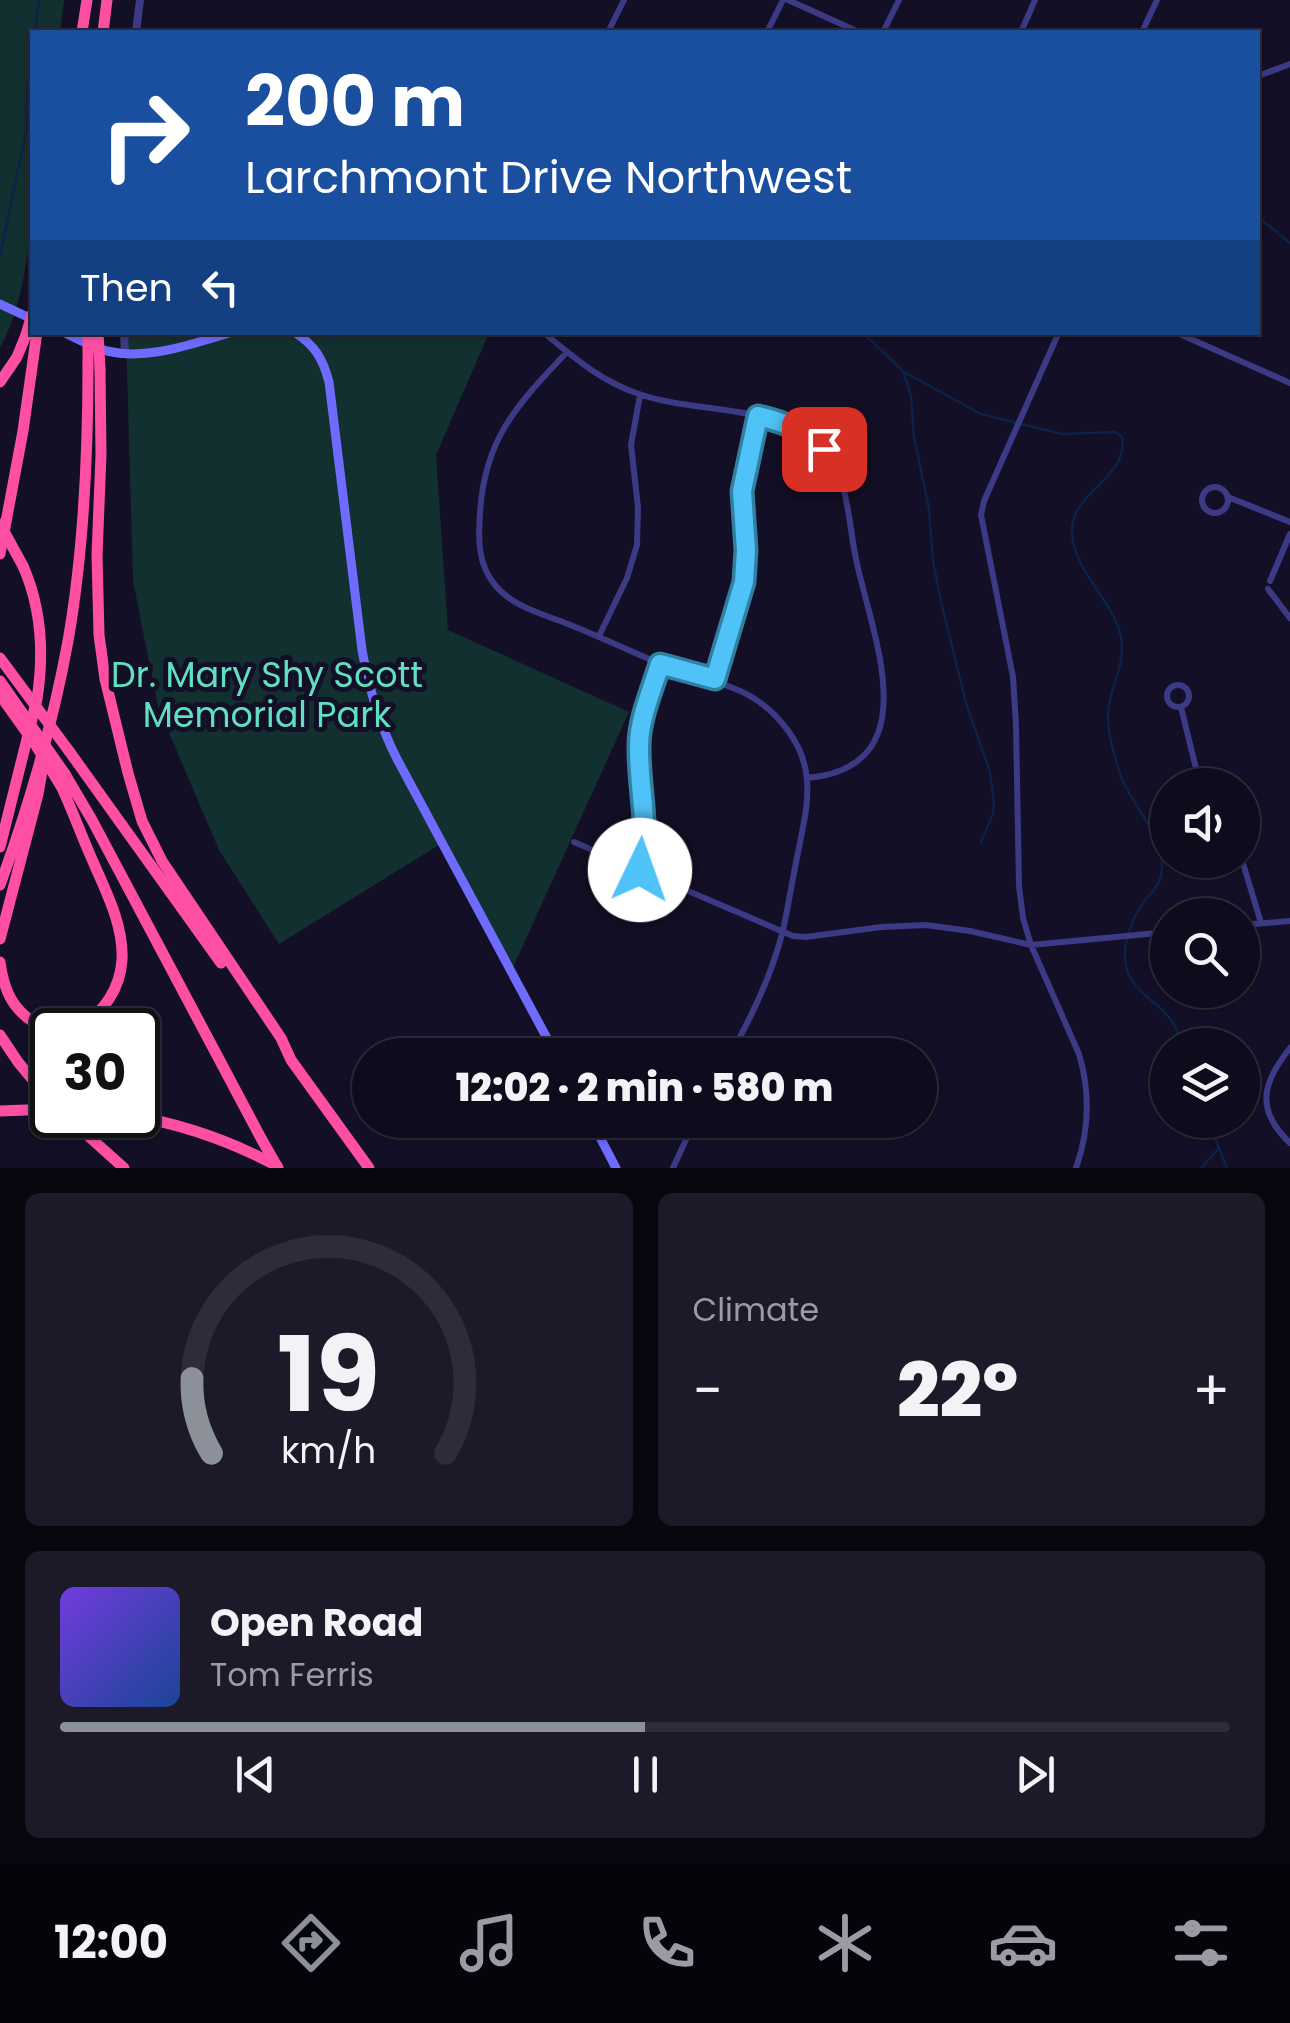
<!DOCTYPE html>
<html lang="en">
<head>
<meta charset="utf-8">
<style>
  :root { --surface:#0e0b1c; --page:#1c1929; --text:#f1f3f6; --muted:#9b9ba3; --line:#2e2b3b; --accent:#8c9099 }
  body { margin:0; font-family:Poppins,sans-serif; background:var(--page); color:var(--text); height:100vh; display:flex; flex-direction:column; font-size:38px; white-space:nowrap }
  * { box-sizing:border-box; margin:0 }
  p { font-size:32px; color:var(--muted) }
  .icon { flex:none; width:55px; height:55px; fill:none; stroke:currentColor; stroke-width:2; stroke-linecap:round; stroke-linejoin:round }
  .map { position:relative; height:1168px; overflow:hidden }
  .side { display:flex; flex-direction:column; gap:25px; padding:25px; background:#08060f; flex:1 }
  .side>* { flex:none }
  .banner { position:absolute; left:30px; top:30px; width:1230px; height:305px; border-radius:0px; box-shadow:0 2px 8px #0004,0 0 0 2px var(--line); background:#1a4fa0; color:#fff; overflow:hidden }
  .tools { position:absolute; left:1150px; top:768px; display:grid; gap:20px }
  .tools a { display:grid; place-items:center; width:110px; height:110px; border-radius:50%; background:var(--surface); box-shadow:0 2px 8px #0004,0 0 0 2px var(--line); font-size:50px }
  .speed { position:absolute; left:30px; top:1008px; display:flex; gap:20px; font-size:50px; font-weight:700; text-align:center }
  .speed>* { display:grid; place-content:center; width:130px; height:130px; border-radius:50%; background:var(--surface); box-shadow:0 2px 8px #0004,0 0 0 2px var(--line); line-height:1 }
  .speed .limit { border:5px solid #111; border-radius:15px; background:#fff; color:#111 }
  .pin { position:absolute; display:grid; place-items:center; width:85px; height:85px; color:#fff; margin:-42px; border-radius:20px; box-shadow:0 5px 15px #0006 }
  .me { position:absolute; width:110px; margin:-55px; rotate:3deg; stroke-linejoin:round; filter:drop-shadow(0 0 8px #0008) }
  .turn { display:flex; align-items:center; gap:35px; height:210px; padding:0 50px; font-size:45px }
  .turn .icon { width:130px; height:130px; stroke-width:2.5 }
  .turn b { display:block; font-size:70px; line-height:85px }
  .then { display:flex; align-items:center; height:95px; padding:0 50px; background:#0003; gap:20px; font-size:38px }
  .big { font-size:75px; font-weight:800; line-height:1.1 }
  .side .tile { flex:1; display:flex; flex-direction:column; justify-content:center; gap:15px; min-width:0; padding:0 35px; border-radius:15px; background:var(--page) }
  .side .dial { align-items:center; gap:0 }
  .dial svg { height:260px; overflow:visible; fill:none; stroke:var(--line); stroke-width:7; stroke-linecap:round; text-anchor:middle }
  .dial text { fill:var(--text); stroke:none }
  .song { display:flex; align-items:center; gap:30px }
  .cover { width:120px; height:120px; border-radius:15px; background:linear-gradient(135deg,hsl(260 70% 55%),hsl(220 70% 35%)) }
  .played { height:10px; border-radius:5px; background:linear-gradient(90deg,var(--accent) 50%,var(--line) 50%) }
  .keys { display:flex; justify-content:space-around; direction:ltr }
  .heat { display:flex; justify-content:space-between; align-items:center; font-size:55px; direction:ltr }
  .side .tiles { flex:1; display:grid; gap:25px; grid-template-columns:1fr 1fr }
  .tile:last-child { grid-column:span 2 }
  .trip { position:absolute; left:352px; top:1038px; width:585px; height:100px; border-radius:50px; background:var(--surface); box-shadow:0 2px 8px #0004,0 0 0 2px var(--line); font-weight:800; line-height:100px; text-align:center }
  .menu { display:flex; height:160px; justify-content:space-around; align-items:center; background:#06040b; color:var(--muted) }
  .menu .icon { width:70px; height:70px }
  .menu .selected { color:var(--accent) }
  .menu b { font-size:45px; color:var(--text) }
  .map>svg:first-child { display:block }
  .green { fill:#12302f }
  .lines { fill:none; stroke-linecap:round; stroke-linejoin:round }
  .stream { stroke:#0c2248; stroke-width:2.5 }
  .minor { stroke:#3d3a85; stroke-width:6 }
  .tertiary { stroke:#3d3a85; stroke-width:8 }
  .secondary { stroke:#6f6bff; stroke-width:9 }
  .motorway { stroke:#ff4fa3; stroke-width:11 }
  .motorway-bridge { stroke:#ff4fa3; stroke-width:11 }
  .route-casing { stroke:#337fa1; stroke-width:25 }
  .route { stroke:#4fc3f7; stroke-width:18 }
  .labels { text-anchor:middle; stroke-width:10; stroke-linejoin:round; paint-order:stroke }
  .park-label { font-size:35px; fill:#5fe0c0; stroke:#130f26 }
</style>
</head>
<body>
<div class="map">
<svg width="1290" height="1168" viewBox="0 0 1290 1168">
  <rect width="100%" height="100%" fill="#130f26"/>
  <!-- green -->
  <path class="green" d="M0,0H64L60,32H32C32,124 44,268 0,348Z
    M126,333H489L436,455L448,630L629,712L510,974L439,845L279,944L219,850L158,707L133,581Z"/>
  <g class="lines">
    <!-- stream -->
    <path class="stream" d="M35,32L39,0
      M1258,217L1290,243
      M0,255L27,128L26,109L32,55
      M707,332L735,336L756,332
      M862,332L904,372L981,414L1062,434L1115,432L1122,437C1128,481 1069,491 1072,534C1075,575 1120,606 1122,645C1123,668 1112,684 1109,705C1105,728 1114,757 1122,779C1134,808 1164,836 1162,869C1161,885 1153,890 1144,902C1132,918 1121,946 1126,966C1131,989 1150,997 1164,1012C1174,1021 1178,1033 1183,1045
      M904,374L911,396L914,437L929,509L933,561L941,602L966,703L990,772L994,803L993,814L981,842
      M1208,1120L1227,1168
      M1201,1168L1219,1148"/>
    <!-- minor -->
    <path class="minor" d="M788,0L859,32
      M608,32L624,0
      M767,32L783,0
      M883,32L899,0
      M1021,32L1035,0
      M1142,32L1157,0
      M1258,76L1290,64
      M543,332C573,357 602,382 639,394C686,411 771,407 808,435C851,468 846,512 856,559C871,633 931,767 807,778
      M1059,332L984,501L981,515L1013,677L1016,725L1019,886L1023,918L1031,945L1079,1054C1090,1091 1089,1131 1076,1168
      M1175,332L1290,383
      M567,352C518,404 484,438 480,514C478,539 478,565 495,585C513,607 543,614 568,624C598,636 628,650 658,663C708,684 753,681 789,732C799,746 806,763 807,781C809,803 803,826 799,848C793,875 789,903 783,930C773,971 751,1018 730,1055
      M1202 500a13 13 0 1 1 26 0a13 13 0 1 1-26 0Z
      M1228,497L1290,522
      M1270,581L1290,534
      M1268,589L1290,618
      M599,636L627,578L637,545L638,507L631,445L640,395
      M715,679L739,607L744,583L747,549L742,491L758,417
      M1167 696a11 11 0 1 1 22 0a11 11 0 1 1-22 0Z
      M1181,707L1200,785
      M574,842L793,936L806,937L881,927L926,925L970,931L1031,945L1168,932
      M1242,860L1261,923
      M640,871L644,851L639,739L660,663
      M1242,925L1290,921
      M735,1046L896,1040
      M1290,1048C1262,1083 1255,1110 1290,1143
      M673,1168L695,1120"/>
    <!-- tertiary -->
    <path class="tertiary" d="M136,32L140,0
      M124,332L125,354"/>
    <!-- secondary -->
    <path class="secondary" d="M0,304L32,319
      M63,332C77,339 92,347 107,351C149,361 193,343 233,332
      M294,332C315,345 323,359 329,382L362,650C369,689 379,724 397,759L556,1055
      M591,1120L616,1168"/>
    <!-- motorway -->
    <path class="motorway" d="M82,32L87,0
      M103,32L107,0
      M100,369L101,455L97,555L99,635L105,679L128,773L142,821L162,861L281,1038L291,1060L369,1168
      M0,382L17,357L26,335
      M0,554L23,431L37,332
      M69,751L221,963
      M65,774L92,820L262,1140
      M0,847L37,699C44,654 42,609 23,566
      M0,885C29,806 53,723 68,641C84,550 88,457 88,365
      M0,939L38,794L42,771
      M0,962C2,977 6,993 15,1005C55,1057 118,1018 122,960C124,922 102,884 88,850C79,829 71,807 61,786
      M0,1035L18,1062L52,1103
      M0,1111L52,1109
      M65,1115L124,1168
      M129,1115C181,1124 231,1141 277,1166"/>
    <!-- motorway-bridge -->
    <path class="motorway-bridge" d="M88,332V365
      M98,332L100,369
      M26,335L32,314
      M0,524L23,566
      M0,658L69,751
      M0,681L65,774
      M0,695L35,744L61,786
      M262,1140L278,1168"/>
  </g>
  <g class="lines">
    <!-- route casing -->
    <g class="route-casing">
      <path id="route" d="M640,870C651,837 638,783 639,746C639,719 652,690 660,664L715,679L744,582L746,550L742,491L758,416C787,423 801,429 824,449"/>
    </g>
    <!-- route -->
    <use href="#route" class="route"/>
  </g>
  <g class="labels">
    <!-- park labels -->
    <g class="park-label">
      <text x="267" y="687">Dr. Mary Shy Scott<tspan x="267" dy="40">Memorial Park</tspan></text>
    </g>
  </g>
</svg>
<div class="tools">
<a><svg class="icon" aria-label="sound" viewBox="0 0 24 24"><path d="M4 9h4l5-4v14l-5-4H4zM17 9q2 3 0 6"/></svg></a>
<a><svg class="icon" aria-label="search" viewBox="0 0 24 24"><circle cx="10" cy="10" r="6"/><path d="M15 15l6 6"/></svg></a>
<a><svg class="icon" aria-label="layers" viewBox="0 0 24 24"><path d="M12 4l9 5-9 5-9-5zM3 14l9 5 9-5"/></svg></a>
</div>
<div class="speed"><div class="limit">30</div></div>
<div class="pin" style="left:824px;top:449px;background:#d93025"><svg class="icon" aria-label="arrive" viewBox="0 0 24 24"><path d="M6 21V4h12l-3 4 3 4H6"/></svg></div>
<svg class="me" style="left:640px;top:870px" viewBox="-20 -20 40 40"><circle r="19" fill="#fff"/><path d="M0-13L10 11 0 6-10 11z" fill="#4fc3f7"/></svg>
<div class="trip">12:02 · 2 min · 580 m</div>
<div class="banner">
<div class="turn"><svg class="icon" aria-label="right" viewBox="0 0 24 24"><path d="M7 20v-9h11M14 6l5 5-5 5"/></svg><div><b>200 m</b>Larchmont Drive Northwest</div></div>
<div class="then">Then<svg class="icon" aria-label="left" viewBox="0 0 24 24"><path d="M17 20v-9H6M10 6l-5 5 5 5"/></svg></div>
</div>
</div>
<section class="side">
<div class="tiles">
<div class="tile dial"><svg viewBox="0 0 100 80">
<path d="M14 69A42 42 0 1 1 86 69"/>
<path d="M14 69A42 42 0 0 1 8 46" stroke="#8c9099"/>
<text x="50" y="56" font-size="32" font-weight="700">19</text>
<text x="50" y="72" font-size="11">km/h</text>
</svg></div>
<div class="tile"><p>Climate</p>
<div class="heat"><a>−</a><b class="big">22°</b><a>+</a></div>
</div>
<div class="tile">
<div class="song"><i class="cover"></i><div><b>Open Road</b><p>Tom Ferris</p></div></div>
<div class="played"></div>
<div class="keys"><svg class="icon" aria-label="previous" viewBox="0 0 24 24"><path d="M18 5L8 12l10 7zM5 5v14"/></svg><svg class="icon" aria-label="pause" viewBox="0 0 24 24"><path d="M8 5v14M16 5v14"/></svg><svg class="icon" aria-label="next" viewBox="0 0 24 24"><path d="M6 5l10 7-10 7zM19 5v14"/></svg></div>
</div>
</div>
</section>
<nav class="menu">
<b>12:00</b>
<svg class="icon selected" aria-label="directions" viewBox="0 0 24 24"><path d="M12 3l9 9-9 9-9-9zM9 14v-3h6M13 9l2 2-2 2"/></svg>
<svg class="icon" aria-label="music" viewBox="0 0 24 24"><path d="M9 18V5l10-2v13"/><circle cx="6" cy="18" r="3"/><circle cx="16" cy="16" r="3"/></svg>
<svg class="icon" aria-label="phone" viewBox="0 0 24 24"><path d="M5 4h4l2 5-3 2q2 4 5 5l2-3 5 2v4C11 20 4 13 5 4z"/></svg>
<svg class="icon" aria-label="climate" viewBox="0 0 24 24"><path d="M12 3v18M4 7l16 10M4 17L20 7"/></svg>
<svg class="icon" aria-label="car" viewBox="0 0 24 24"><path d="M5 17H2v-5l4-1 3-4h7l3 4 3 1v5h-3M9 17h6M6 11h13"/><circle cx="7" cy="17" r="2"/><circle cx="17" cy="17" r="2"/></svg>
<svg class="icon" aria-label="filters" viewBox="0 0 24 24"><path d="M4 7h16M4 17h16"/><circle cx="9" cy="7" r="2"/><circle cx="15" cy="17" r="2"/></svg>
</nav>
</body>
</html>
